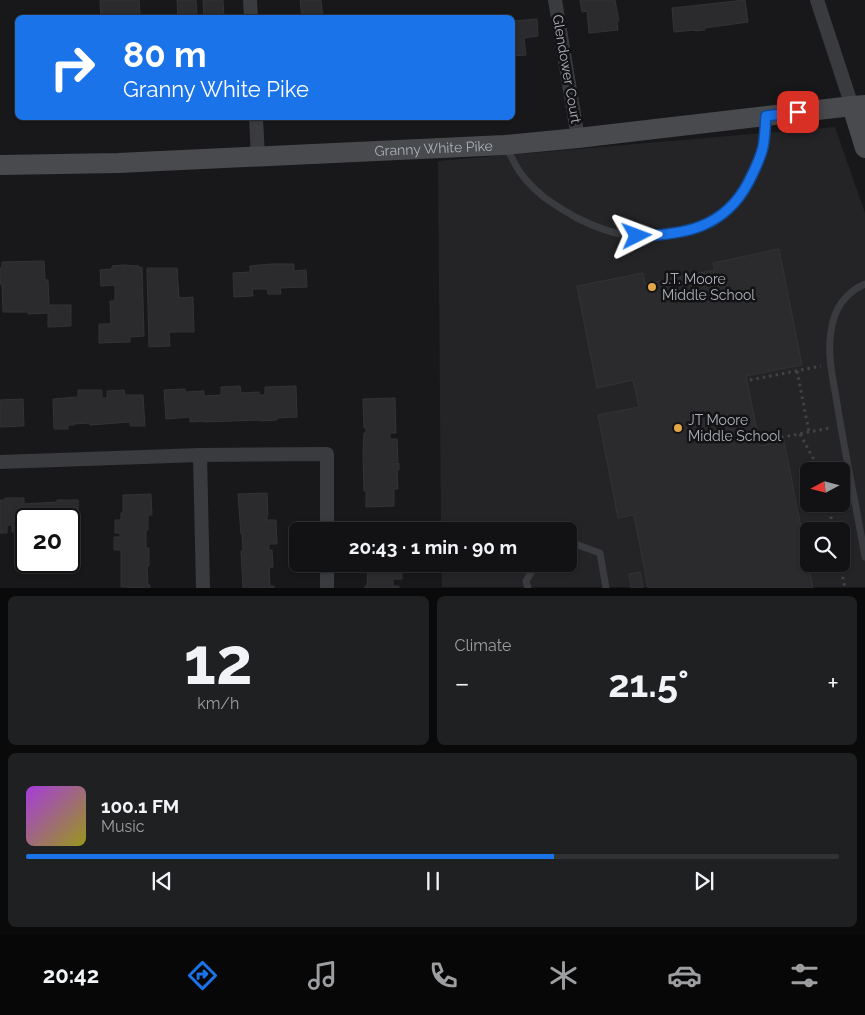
<!DOCTYPE html>
<html lang="en">
<head>
<meta charset="utf-8">
<style>
  :root { --surface:#121214; --page:#1f2022; --text:#f1f3f6; --muted:#9c9ea0; --line:#313234; --accent:#1a73e8 }
  body { margin:0; font-family:Raleway,sans-serif; background:var(--page); color:var(--text); height:100vh; display:flex; flex-direction:column; font-size:19px; white-space:nowrap }
  * { box-sizing:border-box; margin:0 }
  p { font-size:16px; color:var(--muted) }
  .icon { flex:none; width:28px; height:28px; fill:none; stroke:currentColor; stroke-width:2; stroke-linecap:round; stroke-linejoin:round }
  .map { position:relative; height:588px; overflow:hidden }
  .sheet { display:flex; flex-direction:column; gap:8px; padding:8px; background:#0a0a0b; flex:1 }
  .sheet>* { flex:none }
  .hud { position:absolute; left:15px; top:15px; width:500px; height:105px; border-radius:8px; box-shadow:0 1px 4px #0004,0 0 0 1px var(--line); background:#1a73e8; color:#fff; overflow:hidden }
  .needle { width:32px; rotate:263deg }
  .buttons { position:absolute; left:800px; top:462px; display:grid; gap:10px }
  .buttons a { display:grid; place-items:center; width:50px; height:50px; border-radius:8px; background:var(--surface); box-shadow:0 1px 4px #0004,0 0 0 1px var(--line); font-size:25px }
  .speed { position:absolute; left:15px; top:508px; display:flex; gap:10px; font-size:25px; font-weight:700; text-align:center }
  .speed>* { display:grid; place-content:center; width:65px; height:65px; border-radius:50%; background:var(--surface); box-shadow:0 1px 4px #0004,0 0 0 1px var(--line); line-height:1 }
  .speed .limit { border:2px solid #111; border-radius:8px; background:#fff; color:#111 }
  .pin { position:absolute; display:grid; place-items:center; width:42px; height:42px; color:#fff; margin:-21px; border-radius:10px; box-shadow:0 2px 8px #0006 }
  .me { position:absolute; width:55px; margin:-28px; rotate:87deg; stroke-linejoin:round; filter:drop-shadow(0 0 4px #0008) }
  .turn { display:flex; align-items:center; gap:18px; height:105px; padding:0 25px; font-size:22px }
  .turn .icon { width:65px; height:65px; stroke-width:2.5 }
  .turn b { display:block; font-size:35px; line-height:42px }
  .big { font-size:38px; font-weight:700; line-height:1.1 }
  .sheet .widget { flex:1; display:flex; flex-direction:column; justify-content:center; gap:8px; min-width:0; padding:0 18px; border-radius:8px; background:var(--page) }
  .sheet .dial { align-items:center; gap:0 }
  .dial b { font-size:65px; line-height:1 }
  .song { display:flex; align-items:center; gap:15px }
  .cover { width:60px; height:60px; border-radius:8px; background:linear-gradient(135deg,hsl(280 70% 55%),hsl(60 70% 35%)) }
  .played { height:5px; border-radius:2px; background:linear-gradient(90deg,var(--accent) 65%,var(--line) 65%) }
  .keys { display:flex; justify-content:space-around; direction:ltr }
  .heat { display:flex; justify-content:space-between; align-items:center; font-size:28px; direction:ltr }
  .sheet .tiles { flex:1; display:grid; gap:8px; grid-template-columns:1fr 1fr }
  .widget:last-child { grid-column:span 2 }
  .trip { position:absolute; left:289px; top:522px; width:288px; height:50px; border-radius:8px; background:var(--surface); box-shadow:0 1px 4px #0004,0 0 0 1px var(--line); font-weight:700; line-height:50px; text-align:center }
  .tabs { display:flex; height:80px; justify-content:space-around; align-items:center; background:#070708; color:var(--muted) }
  .tabs .icon { width:35px; height:35px }
  .tabs .current { color:var(--accent) }
  .tabs b { font-size:22px; color:var(--text) }
  .map>svg:first-child { display:block }
  .built { fill:#242427; fill-rule:evenodd }
  .building { fill:#2b2b2e; stroke:#323336 }
  .lines { fill:none; stroke-linecap:round; stroke-linejoin:round }
  .path { stroke:#404246; stroke-width:3; stroke-dasharray:2.5 4; stroke-linecap:butt }
  .lane { stroke:#3a3b3f; stroke-width:7 }
  .street { stroke:#3a3b3f; stroke-width:14 }
  .secondary { stroke:#484a4e; stroke-width:20 }
  .route-casing { stroke:#114b97; stroke-width:12 }
  .route { stroke:#1a73e8; stroke-width:9 }
  .poi-dot { fill:#e2a648; stroke:#131315; stroke-width:2 }
  .labels { text-anchor:middle; stroke-width:5; stroke-linejoin:round; paint-order:stroke }
  .street-label { font-size:14px; fill:#acb0b9; stroke:#131315 }
  .poi-label { font-size:14px; fill:#acb0b9; stroke:#131315; text-anchor:start }
</style>
</head>
<body>
<div class="map">
<svg width="865" height="588" viewBox="0 0 865 588">
  <rect width="100%" height="100%" fill="#18181a"/>
  <!-- built -->
  <path class="built" d="M835,127L865,213V587H442V564H568V531H441L438,161ZM809,471H841V504H809ZM809,531H841V564H809Z"/>
  <!-- building -->
  <path class="building" d="M100,0H139L140,15L134,16L132,18L101,17Z
    M177,0H196L197,18H178Z
    M203,0H223L224,18H204Z
    M300,0H321L323,17L337,16V18H302Z
    M580,0H615L619,21L617,22L618,30L589,33L587,11L582,12Z
    M745,0L748,22L705,28V30L695,31L694,30L674,32L672,8Z
    M537,19L538,36L524,38L526,55L512,56V21Z
    M779,249L802,365L746,376L760,446L784,441L813,588H648L634,515L618,518L598,415L639,407L633,380L597,388L577,286L643,273L645,284L715,270L713,263Z
    M44,261L45,280H48L49,305H71V326L48,327V313L28,314V312H3L2,284H0V268H2V262Z
    M271,264H294V271L306,270L307,287L280,288L281,294H268L267,289H252L253,296L234,297L233,273L250,272V266Z
    M124,265L139,266V268L142,267L144,336L130,337V342L99,343V324H111L110,301H115V285L101,286L100,270L112,269V266Z
    M147,268H177L179,298L193,297L194,332H169L170,346L149,347Z
    M240,386L241,393L259,392V395H265V387L296,386L297,417L277,418V420L260,421V420L204,422V421L190,422V417L166,419L164,390L185,389V392L204,391V396L221,395V387Z
    M78,390H102V398H107V391L124,390L125,395H143L145,426H130V422L90,425V423L74,424V425H68V429H54L53,399L78,397Z
    M395,398L396,433H390V439H397L398,462H392V464L399,463V470H397L398,489H394V506L366,507V491H364L363,452L364,433H366V428H364L363,399Z
    M23,399L24,426L0,427V400Z
    M267,493L268,515H267V520H276L277,544H269V550H272L273,567L269,568L270,586H274V588H243L241,551H243L242,534H241L238,494Z
    M151,494L152,515H148V530H146V548H149V566H147L148,585H150V588L121,587V550H114V537H120V533H115V520H121V513H123V495Z
    M5,498H24V504L57,502V500H78L79,535L69,536V519H26V531L12,532V525H7V533H0V500H5Z
    M368,564H401L402,579H393V586H399V588H365V586H367Z
    M640,572L643,588H631L629,574Z"/>
  <g class="lines">
    <!-- path -->
    <path class="path" d="M797,371L809,432
      M750,380L821,366
      M800,434L820,471
      M762,441L830,428
      M828,504L834,531
      M840,564L845,588"/>
    <!-- lane -->
    <path class="lane" d="M506,147C509,152 512,158 515,164C521,176 534,189 545,198C555,205 566,212 577,218C615,237 641,241 683,231C701,227 717,221 730,208C754,182 763,152 766,118
      M865,284C845,293 834,309 831,331C827,355 833,379 837,403C845,454 856,505 865,557
      M568,548L578,545L600,553L606,588
      M528,588L526,581L536,564"/>
    <!-- street -->
    <path class="street" d="M250,0L251,18
      M555,0L578,138
      M817,0L852,106
      M256,118L258,157
      M200,455L327,454V531
      M0,462L200,455L203,588
      M327,564V588"/>
    <!-- secondary -->
    <g class="secondary">
      <path d="M852,106L865,148"/>
      <path id="s1" d="M0,165L118,163L505,145L578,138L852,106L865,105"/>
    </g>
  </g>
  <g class="lines">
    <!-- route casing -->
    <g class="route-casing">
      <path id="route" d="M637,236C684,235 724,228 748,183C754,171 760,160 763,147C765,137 765,127 766,116L798,112"/>
    </g>
    <!-- route -->
    <use href="#route" class="route"/>
  </g>
  <!-- markers -->
  <g class="poi-dot">
    <circle cx="652" cy="287" r="5"/>
    <circle cx="678" cy="428" r="5"/>
  </g>
  <g class="labels">
    <!-- street labels -->
    <g class="street-label">
      <text transform="translate(567 69) rotate(80)" y="5">Glendower Court</text>
      <text dy="5" stroke="none"><textPath href="#s1" startOffset="434">Granny White Pike</textPath></text>
    </g>
    <!-- poi labels -->
    <g class="poi-label">
      <text x="662" y="284">J.T. Moore<tspan x="662" dy="16">Middle School</tspan></text>
      <text x="688" y="425">JT Moore<tspan x="688" dy="16">Middle School</tspan></text>
    </g>
  </g>
</svg>
<div class="buttons">
<a><svg class="needle" viewBox="-14 -14 28 28"><path d="M0-13l5 13h-10z" fill="#e53935"/><path d="M0 13l5-13h-10z" fill="#9c9ea0"/></svg></a>
<a><svg class="icon" aria-label="search" viewBox="0 0 24 24"><circle cx="10" cy="10" r="6"/><path d="M15 15l6 6"/></svg></a>
</div>
<div class="speed"><div class="limit">20</div></div>
<div class="pin" style="left:798px;top:112px;background:#d93025"><svg class="icon" aria-label="arrive" viewBox="0 0 24 24"><path d="M6 21V4h12l-3 4 3 4H6"/></svg></div>
<svg class="me" style="left:637px;top:236px" viewBox="-20 -20 40 40"><path d="M0-17L14 15 0 8-14 15z" fill="#1a73e8" stroke="#fff" stroke-width="4"/></svg>
<div class="trip">20:43 · 1 min · 90 m</div>
<div class="hud">
<div class="turn"><svg class="icon" aria-label="right" viewBox="0 0 24 24"><path d="M7 20v-9h11M14 6l5 5-5 5"/></svg><div><b>80 m</b>Granny White Pike</div></div>
</div>
</div>
<section class="sheet">
<div class="tiles">
<div class="widget dial"><b>12</b><p>km/h</p></div>
<div class="widget"><p>Climate</p>
<div class="heat"><a>−</a><b class="big">21.5°</b><a>+</a></div>
</div>
<div class="widget">
<div class="song"><i class="cover"></i><div><b>100.1 FM</b><p>Music</p></div></div>
<div class="played"></div>
<div class="keys"><svg class="icon" aria-label="previous" viewBox="0 0 24 24"><path d="M18 5L8 12l10 7zM5 5v14"/></svg><svg class="icon" aria-label="pause" viewBox="0 0 24 24"><path d="M8 5v14M16 5v14"/></svg><svg class="icon" aria-label="next" viewBox="0 0 24 24"><path d="M6 5l10 7-10 7zM19 5v14"/></svg></div>
</div>
</div>
</section>
<nav class="tabs">
<b>20:42</b>
<svg class="icon current" aria-label="directions" viewBox="0 0 24 24"><path d="M12 3l9 9-9 9-9-9zM9 14v-3h6M13 9l2 2-2 2"/></svg>
<svg class="icon" aria-label="music" viewBox="0 0 24 24"><path d="M9 18V5l10-2v13"/><circle cx="6" cy="18" r="3"/><circle cx="16" cy="16" r="3"/></svg>
<svg class="icon" aria-label="phone" viewBox="0 0 24 24"><path d="M5 4h4l2 5-3 2q2 4 5 5l2-3 5 2v4C11 20 4 13 5 4z"/></svg>
<svg class="icon" aria-label="climate" viewBox="0 0 24 24"><path d="M12 3v18M4 7l16 10M4 17L20 7"/></svg>
<svg class="icon" aria-label="car" viewBox="0 0 24 24"><path d="M5 17H2v-5l4-1 3-4h7l3 4 3 1v5h-3M9 17h6M6 11h13"/><circle cx="7" cy="17" r="2"/><circle cx="17" cy="17" r="2"/></svg>
<svg class="icon" aria-label="filters" viewBox="0 0 24 24"><path d="M4 7h16M4 17h16"/><circle cx="9" cy="7" r="2"/><circle cx="15" cy="17" r="2"/></svg>
</nav>
</body>
</html>
